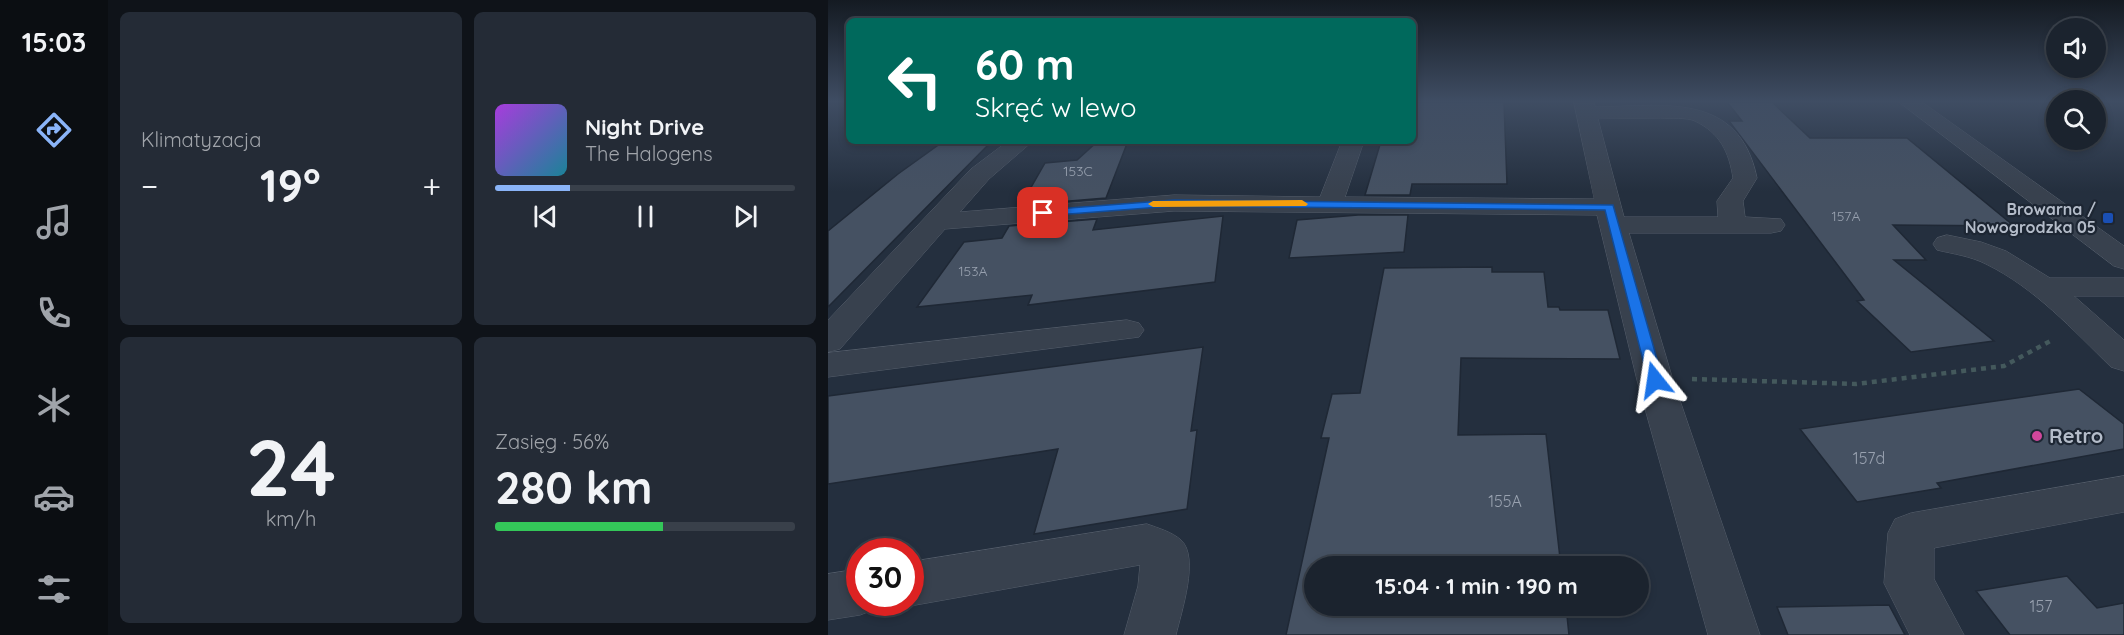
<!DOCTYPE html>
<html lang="pl">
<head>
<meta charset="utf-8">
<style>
  :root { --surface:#1b232e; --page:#242b36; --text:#f1f3f6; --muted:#a0a4aa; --line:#39404a; --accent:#8ab4f8 }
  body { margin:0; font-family:Quicksand,sans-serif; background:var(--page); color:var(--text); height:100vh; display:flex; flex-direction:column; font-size:22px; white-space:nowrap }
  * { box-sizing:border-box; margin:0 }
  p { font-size:20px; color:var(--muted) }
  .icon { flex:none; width:33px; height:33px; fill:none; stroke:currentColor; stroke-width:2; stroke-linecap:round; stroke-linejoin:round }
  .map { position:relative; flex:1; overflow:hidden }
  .side { display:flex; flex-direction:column; gap:12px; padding:12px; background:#0f1319; width:720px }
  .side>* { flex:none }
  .guide { position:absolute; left:18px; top:18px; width:570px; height:126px; border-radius:9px; box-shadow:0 3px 9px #0003,0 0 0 2px var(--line); background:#00695c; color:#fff; overflow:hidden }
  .buttons { position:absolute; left:1218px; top:18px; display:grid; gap:12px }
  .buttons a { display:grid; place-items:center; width:60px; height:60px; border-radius:50%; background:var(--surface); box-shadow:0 3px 9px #0003,0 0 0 2px var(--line); font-size:30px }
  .speed { position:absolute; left:18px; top:538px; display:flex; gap:12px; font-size:30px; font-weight:700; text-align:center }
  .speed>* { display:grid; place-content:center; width:78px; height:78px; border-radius:50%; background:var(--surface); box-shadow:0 3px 9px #0003,0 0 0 2px var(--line); line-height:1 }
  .speed .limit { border:9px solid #d22; background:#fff; color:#111 }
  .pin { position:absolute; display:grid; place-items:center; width:51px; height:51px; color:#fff; margin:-26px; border-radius:12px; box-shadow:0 3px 9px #0006 }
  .me { position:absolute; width:66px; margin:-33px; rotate:345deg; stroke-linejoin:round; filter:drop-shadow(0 0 4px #0008) }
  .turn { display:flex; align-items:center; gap:21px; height:126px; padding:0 30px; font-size:27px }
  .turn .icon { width:78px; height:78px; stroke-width:2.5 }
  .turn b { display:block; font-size:42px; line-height:51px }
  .big { font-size:45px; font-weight:800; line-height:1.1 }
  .side .card { flex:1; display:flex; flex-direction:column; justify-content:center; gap:9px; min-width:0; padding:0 21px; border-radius:9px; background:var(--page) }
  .side .dial { align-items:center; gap:0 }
  .dial b { font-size:78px; line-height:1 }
  .song { display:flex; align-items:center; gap:18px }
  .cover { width:72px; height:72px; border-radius:9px; background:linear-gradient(135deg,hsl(280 70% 55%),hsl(190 70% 35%)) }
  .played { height:6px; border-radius:3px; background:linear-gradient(90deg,var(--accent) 25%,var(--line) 25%) }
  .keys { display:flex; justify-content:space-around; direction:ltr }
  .heat { display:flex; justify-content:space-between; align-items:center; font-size:33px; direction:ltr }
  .charge { height:9px; border-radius:4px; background:linear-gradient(90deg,#34c759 56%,var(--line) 0) }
  .side .tiles { flex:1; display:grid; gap:12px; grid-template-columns:repeat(2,1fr) }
  .trip { position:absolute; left:476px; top:556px; width:345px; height:60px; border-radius:30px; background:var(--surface); box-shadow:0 3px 9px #0003,0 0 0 2px var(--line); font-weight:800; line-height:60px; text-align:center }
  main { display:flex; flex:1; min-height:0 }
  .tab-bar { display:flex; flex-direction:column; width:108px; justify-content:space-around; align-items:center; background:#0b0e12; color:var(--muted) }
  .tab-bar .icon { width:42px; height:42px }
  .tab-bar .active { color:var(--accent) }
  .tab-bar b { font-size:27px; color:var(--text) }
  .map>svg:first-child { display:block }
  .building { fill:#455162; stroke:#1f2835; stroke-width:1.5 }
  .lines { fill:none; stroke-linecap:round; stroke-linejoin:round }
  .minor-casing { stroke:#565f6c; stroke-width:1 }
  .path { stroke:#44595c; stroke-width:4.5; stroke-dasharray:5 5; stroke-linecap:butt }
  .minor { fill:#38414e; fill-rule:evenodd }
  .route { fill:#1a73e8; stroke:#114b97; stroke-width:1.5 }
  .slow { fill:#f59e0b }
  .transit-dot { fill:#1a4fb4; stroke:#1d2633; stroke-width:2 }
  .hotel-dot { fill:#d1479c; stroke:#1d2633; stroke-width:2 }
  .labels { text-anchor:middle; stroke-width:4.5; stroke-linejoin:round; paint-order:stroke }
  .number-label { font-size:14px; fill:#98a1af }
  .poi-label { font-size:16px; font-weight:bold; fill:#b4bcc9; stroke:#1d2633; text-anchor:end }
  .near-number-label { font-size:16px; fill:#98a1af }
  .near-poi-label { font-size:20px; font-weight:bold; fill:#b4bcc9; stroke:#1d2633; text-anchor:start }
</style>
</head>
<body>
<main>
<nav class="tab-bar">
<b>15:03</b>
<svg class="icon active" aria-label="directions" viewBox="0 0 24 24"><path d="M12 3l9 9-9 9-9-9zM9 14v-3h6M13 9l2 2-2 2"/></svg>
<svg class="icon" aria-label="music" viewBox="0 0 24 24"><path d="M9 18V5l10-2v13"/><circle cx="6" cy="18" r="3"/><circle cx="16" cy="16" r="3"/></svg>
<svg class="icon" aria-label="phone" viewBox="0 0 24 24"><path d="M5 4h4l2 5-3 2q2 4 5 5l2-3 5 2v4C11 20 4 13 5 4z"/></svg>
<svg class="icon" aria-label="climate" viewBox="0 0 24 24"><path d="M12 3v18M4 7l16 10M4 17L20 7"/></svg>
<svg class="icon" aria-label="car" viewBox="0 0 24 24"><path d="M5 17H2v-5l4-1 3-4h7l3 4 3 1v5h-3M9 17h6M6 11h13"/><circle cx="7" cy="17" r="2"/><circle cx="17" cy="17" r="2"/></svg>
<svg class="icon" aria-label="filters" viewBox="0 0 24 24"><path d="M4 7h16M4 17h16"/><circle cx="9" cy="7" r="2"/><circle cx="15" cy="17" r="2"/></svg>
</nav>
<section class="side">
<div class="tiles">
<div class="card"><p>Klimatyzacja</p>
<div class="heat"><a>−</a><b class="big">19°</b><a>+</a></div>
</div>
<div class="card">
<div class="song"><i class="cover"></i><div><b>Night Drive</b><p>The Halogens</p></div></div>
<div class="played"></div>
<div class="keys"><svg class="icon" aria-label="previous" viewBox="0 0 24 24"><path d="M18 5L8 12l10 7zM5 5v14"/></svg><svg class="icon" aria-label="pause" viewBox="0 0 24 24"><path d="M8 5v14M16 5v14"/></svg><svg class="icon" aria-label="next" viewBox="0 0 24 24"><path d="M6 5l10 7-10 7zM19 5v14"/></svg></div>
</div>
<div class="card dial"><b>24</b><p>km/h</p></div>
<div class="card"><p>Zasięg · 56%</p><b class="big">280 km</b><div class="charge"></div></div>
</div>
</section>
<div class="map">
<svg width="1296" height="635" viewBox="0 0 1296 635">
  <rect width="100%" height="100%" fill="#242f3e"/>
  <!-- building -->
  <path class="building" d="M585,102H676L679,184H584L582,195H537L553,141H585Z
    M899,102H944L982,138H1079L1186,226L1065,225L1098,260H1066L1166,341L1083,352L1029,301L1036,300L901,121H914Z
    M116,141H164L0,307V231L70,174Z
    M270,141H300L278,198L193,205L217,163L249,160Z
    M530,215H580L576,252L461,258L469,220Z
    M395,216L387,282L200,305L204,295L89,307L136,242L174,238L181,226L269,219L265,230Z
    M664,267V272H716L720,307H731L732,310H780L792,359L633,358L630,435L718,434L733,567H486V606H738L741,635H458L501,438H493L504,394L532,393L556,268Z
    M375,347L363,431L369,430L359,509L206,534L230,449L0,484V396Z
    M1251,389L1296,424V449L1109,483L1113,488L1029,502L972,429Z
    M1239,576L1269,608L1296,603V635H1182L1148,591Z
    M1061,605L1077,635H960L949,607Z"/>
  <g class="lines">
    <!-- minor casing -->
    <g class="minor-casing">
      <path id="minor" d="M746,102H766L767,107C836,106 911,91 929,178L915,201L917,217L953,219L957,225L953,231L943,233H801L845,380L932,635H880L809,380L769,215L346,211L117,229L12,349L0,352V320L143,169L180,141H205L161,179L132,212L346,195L492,197L514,141H536L517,197L766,199ZM833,118C843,119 858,117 867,121C892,133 901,152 905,178L889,201L890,217H796L770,119Z
        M1071,102H1094L1296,246V269L1286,266Z
        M1119,235L1153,242L1178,251L1222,278H1296V296H1246L1296,340V371L1283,367C1245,330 1207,288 1158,264C1142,256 1126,254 1109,250L1105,244L1109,238Z
        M299,320L311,323L316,330L311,337L0,377V353Z
        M1296,476V512L1106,548V579L1136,635H1082L1056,583L1060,533L1067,519L1083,513Z
        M319,524C330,528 344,532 353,540C372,557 353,613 348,635H296L310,586L312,565L82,606L73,603H82V562Z
        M32,569V603H52L50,608L32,615L0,620V574Z"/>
    </g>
    <!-- path -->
    <path class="path" d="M864,379L1028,384L1176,366L1226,339"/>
    <!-- minor -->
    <use href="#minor" class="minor"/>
  </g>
  <!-- sky -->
  <linearGradient id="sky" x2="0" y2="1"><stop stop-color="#141a22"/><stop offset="0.53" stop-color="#3f4d63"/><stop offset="1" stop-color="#3f4d63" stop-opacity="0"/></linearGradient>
  <rect width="1296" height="191" fill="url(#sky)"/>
  <!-- route -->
  <path class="route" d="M346,200L785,205L835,380L827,385L820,380L777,210L346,206L215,216L210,213L215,210Z"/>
  <!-- slow -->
  <path class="slow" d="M474,200L480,204L478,206L325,207L320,204L325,201Z"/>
  <!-- markers -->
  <rect class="transit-dot" x="1274" y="212" width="12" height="12" rx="3"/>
  <circle class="hotel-dot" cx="1209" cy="436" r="6"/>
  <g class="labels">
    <!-- number labels -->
    <g class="number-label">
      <text x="250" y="176">153C</text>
      <text x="1018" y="221">157A</text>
      <text x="145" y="276">153A</text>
    </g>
    <!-- poi labels -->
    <g class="poi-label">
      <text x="1268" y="215">Browarna /<tspan x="1268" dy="18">Nowogrodzka 05</tspan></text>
    </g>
    <!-- near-number labels -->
    <g class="near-number-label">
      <text x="1041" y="464">157d</text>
      <text x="677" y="507">155A</text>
      <text x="1213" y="612">157</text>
    </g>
    <!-- near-poi labels -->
    <g class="near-poi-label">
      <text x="1221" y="443">Retro</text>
    </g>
  </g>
</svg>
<div class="buttons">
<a><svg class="icon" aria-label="sound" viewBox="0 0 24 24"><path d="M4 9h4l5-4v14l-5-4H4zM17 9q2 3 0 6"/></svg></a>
<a><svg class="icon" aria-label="search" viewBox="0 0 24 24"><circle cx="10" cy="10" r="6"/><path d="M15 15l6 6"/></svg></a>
</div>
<div class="speed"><div class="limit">30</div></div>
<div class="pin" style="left:215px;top:213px;background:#d93025"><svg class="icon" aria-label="arrive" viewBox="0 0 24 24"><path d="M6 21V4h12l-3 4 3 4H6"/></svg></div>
<svg class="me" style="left:827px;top:380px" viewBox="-20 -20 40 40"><path d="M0-17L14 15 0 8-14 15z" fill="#1a73e8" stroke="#fff" stroke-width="4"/></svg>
<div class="trip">15:04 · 1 min · 190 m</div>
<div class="guide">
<div class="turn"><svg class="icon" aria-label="left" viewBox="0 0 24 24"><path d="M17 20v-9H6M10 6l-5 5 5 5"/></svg><div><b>60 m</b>Skręć w lewo</div></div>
</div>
</div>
</main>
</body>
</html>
